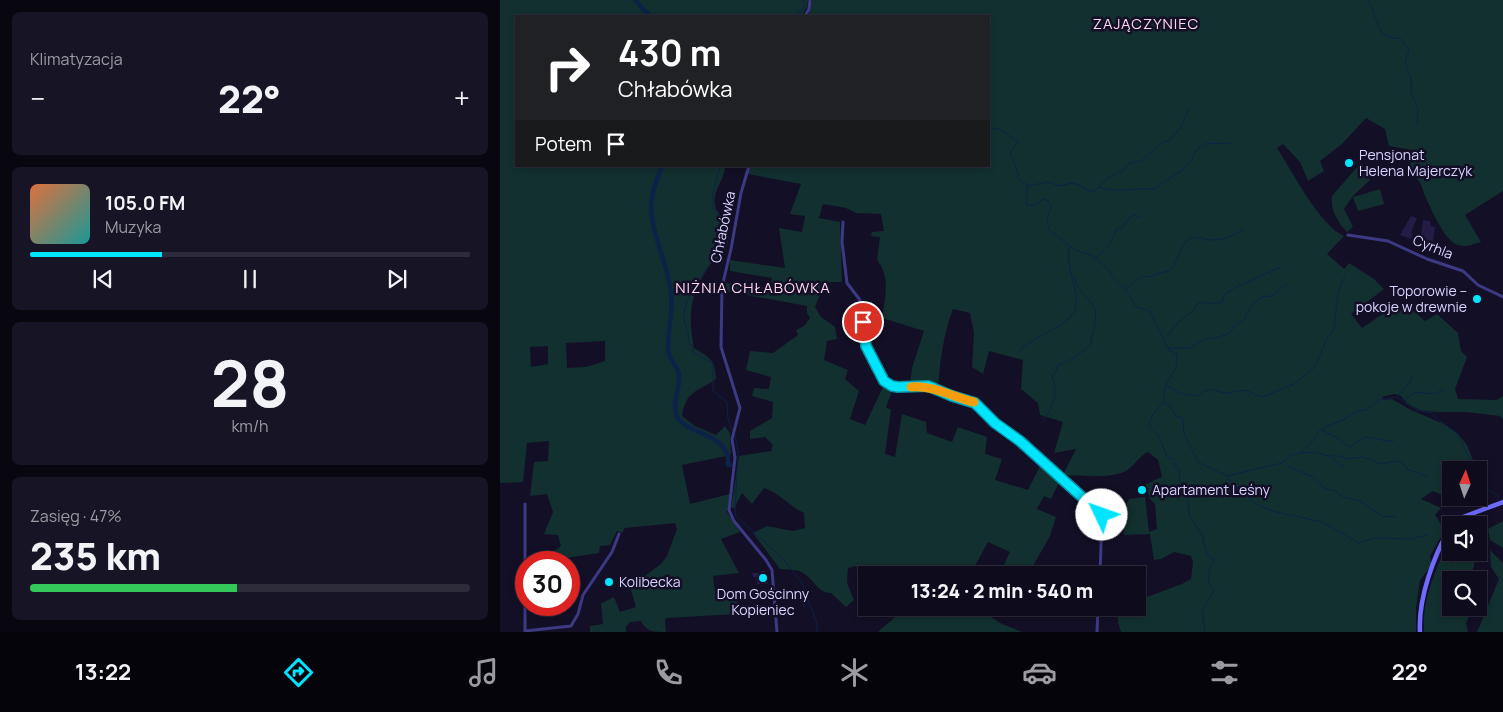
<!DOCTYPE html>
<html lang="pl">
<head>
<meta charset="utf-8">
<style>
  :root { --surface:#0e0b1c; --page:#171425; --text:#f1f3f6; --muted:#9b9ba3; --line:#2e2b3b; --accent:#00e5ff }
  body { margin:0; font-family:Manrope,sans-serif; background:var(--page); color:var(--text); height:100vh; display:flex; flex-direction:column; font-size:19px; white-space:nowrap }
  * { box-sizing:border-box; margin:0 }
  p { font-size:16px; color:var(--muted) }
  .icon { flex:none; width:28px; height:28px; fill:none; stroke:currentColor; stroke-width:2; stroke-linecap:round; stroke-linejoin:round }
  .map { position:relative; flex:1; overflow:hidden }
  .panel { display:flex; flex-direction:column; gap:12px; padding:12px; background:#08060f; width:500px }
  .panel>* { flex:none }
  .top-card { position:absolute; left:15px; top:15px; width:475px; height:152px; border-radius:0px; box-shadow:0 2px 8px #0003,0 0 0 1px var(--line); background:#202124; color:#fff; overflow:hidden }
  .needle { width:32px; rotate:3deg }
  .controls { position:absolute; left:942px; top:461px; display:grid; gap:10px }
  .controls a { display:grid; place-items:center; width:45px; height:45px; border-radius:0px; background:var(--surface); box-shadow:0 2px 8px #0003,0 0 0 1px var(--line); font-size:25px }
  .speed { position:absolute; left:15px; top:551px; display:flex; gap:10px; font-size:25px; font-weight:700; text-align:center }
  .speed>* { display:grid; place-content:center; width:65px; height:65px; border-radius:50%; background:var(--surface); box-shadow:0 2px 8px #0003,0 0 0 1px var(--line); line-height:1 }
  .speed .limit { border:8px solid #d22; background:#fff; color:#111 }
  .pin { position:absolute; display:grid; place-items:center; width:42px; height:42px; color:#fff; margin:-21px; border:2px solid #fff; border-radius:50%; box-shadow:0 1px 5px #0007 }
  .me { position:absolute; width:55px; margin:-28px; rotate:312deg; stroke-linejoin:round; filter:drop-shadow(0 0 4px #0008) }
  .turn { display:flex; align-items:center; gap:18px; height:105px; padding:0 20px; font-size:22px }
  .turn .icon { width:65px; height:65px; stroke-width:2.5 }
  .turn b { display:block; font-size:35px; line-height:42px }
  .then { display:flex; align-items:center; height:48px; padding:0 20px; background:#0003; gap:10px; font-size:19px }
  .big { font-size:38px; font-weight:800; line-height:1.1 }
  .panel .tile { flex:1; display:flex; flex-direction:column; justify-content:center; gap:8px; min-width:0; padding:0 18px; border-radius:8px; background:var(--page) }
  .panel .dial { align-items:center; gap:0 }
  .dial b { font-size:65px; line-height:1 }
  .song { display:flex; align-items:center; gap:15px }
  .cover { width:60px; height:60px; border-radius:8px; background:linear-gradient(135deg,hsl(20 70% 55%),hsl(180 70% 35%)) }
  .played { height:5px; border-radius:2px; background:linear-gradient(90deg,var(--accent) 30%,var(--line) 30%) }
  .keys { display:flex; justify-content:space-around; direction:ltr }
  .heat { display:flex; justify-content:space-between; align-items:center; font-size:28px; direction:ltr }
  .charge { height:8px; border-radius:4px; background:linear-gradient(90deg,#34c759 47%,var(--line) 0) }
  .trip { position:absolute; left:358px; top:566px; width:288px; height:50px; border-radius:0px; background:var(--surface); box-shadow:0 2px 8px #0003,0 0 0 1px var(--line); font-weight:800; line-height:50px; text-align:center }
  .tab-bar { display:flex; height:80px; justify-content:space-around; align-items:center; background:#06040b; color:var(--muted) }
  .tab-bar .icon { width:35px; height:35px }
  .tab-bar .on { color:var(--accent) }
  .tab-bar b { font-size:22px; color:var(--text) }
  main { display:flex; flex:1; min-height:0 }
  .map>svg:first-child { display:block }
  .green { fill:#12302f; fill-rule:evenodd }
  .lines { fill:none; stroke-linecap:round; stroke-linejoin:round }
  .stream { stroke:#0c2248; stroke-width:1 }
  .canal { stroke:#0c2248; stroke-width:4.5 }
  .building { fill:#241b47 }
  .street { stroke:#3d3a85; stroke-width:3 }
  .secondary { stroke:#6f6bff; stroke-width:4.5 }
  .route-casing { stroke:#0095a6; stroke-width:12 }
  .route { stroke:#00e5ff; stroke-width:9 }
  .slow { stroke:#f59e0b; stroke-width:9 }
  .poi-dot { fill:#00e5ff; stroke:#130f26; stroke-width:2 }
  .labels { text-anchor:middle; stroke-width:5; stroke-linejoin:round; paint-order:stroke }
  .poi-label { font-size:14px; fill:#d9d4ff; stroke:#130f26; text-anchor:start }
  .street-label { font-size:14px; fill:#d9d4ff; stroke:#130f26 }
  .neighbourhood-label { font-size:15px; letter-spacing:1px; fill:#ffd6f0; stroke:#130f26 }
</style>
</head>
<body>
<main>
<section class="panel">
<div class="tile"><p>Klimatyzacja</p>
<div class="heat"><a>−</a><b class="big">22°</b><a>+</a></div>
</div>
<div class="tile">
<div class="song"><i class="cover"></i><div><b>105.0 FM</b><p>Muzyka</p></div></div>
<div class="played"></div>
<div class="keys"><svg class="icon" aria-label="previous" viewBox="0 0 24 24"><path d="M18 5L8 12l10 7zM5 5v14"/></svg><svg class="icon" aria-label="pause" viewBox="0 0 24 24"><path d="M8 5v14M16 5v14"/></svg><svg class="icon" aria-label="next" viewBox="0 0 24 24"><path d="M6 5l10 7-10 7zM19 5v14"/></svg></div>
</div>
<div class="tile dial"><b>28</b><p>km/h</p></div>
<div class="tile"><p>Zasięg · 47%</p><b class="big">235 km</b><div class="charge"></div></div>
</section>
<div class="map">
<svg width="1003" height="632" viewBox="0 0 1003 632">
  <rect width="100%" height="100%" fill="#130f26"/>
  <!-- green -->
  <path class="green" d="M0,0H308L307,7L302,16H16V166H225C225,180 212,190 215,206C216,211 220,214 223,219C227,226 230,240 226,248C223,255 215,259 210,265C189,294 188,315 194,348C210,358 215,359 216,379C198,392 186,390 182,416L195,426L216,435L225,426L230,433L231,455L182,465L190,504L230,494L227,512L240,532L221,539L239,573L213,576L216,599L238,597L237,614L166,618L165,622L166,632C154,632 146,632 141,621L130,622L126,627V632H90V626L103,624L101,604L102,603L114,597L120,612L136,607L130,587L161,564L167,556L177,529L175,523L125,528L122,533L117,531L110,545L100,546L99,553L53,560L54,551L61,546L58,535L44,534L53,512L47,494L30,496L34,462L48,461L49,441L27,443L23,482L0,483ZM105,341V361L86,367L67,368L66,343ZM48,346V364L31,367L30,347Z
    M312,0H1003V191L965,215L981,242C973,244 966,248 958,245C944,241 931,208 924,194C922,183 918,178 908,173L913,150L889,146L885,129L866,118L842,144L820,161L824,171L808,181L800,162L783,144L777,148C792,171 820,226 844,236L827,254L844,269L849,263L874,279L884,289L851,314L862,328L902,301L925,321L937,314L958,333L961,351L967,357L955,389L958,399L997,400L1003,396V419L1000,416C988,415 977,413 965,412C943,411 915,417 901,396L894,394L882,397L884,400L892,399L911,410L944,424L959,435L967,445L977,470H951V498H963L952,504L942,495L933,491L921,499L941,508L935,515L941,524L946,521L949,523L930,556L932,565L920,580L916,608V632H621L618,622V608H636V601L682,584L691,579L693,562L691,556L674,552L661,559L654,560L650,534L624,535V508L629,499L645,497L649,532L657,529L655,504L650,499L646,484L662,477L658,460L648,452C639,456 633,468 624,472C606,479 582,475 563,475L576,449L554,453L563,422L540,415L538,403L521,389L523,360L489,351L483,374L472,367L474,333L470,313L453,309C443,335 440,362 438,389L425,384H410L412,368L424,331L382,318C385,298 391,277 377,260L380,237L371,236L372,232L384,231L381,214L356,213L346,208L323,204L319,218L340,222L342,282H325L315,307L321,317L335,327L337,339L327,341L324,360L348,370L345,379L359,391L350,419L365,425L384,385L393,389L386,407L391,410L385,454L395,457L402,414L426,422L427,433L452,442L458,427L487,437L485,454L502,459L495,480L528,490L541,464L560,480L551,499L544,496L537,509L556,517L550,536L528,575H499L510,552L488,542L470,575H366V581L356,566L348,568L347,583L354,600L346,607L331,593C317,593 313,577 301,572C295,569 287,570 280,569L253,533L267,526L293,531L305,528L304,513C289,506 278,492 264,488L252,504L242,493L234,508H231L239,456L271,451L273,445L265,437L250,439V431L272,418L273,402L252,396L254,388L269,389L271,377L246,370L250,351L273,353L298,335L296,330L304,326L310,318L307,313V306L224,291L226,283L270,288L272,278L230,271V260L285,268L279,228L302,232L305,216L290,214L301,184L248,174L251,166H489V16H308Z
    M858,166L870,180L853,196L844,209L853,227L847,232C838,223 830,209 832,196Z
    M880,189L884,204L858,211L853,197Z
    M1003,521V548L990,540L988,529Z
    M990,550L1003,563V632H977L999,579L991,567Z
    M957,552L974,553V567L970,574L972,580H951V608H973L966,623L968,632H924C922,605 931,582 941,558L952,563Z
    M401,608H492L487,614L500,623L522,632H378C387,623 396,619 401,608Z"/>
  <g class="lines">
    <!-- stream -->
    <path class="stream" d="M867,0C876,9 875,29 885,35C889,38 896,38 901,39L909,50L905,62L911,79V92L918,110L917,124
      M309,15L310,16
      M293,16L304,9V0
      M489,128L500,129L518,142L510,152C513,163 518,167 518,178L528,186L526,199L527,205L535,206L543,199L548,201L551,207L547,221L549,230L575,250L591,255L609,270L612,276L625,289L636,307L650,311L669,350L677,354L676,368L665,386L663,402L652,416L649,424L651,428L659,436L667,457L674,459L675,466L679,469L680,481L687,493L690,517L702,535L707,554L714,559C709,568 707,576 710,586L714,590L702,611L705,632
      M220,166L213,193V208L223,220L224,246C210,263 188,291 184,313C182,324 191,333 188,343L192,345L193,352L213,363V391L227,402L228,418L232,431
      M529,186L547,182L560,186L572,183L579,185L588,191H595L599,187C618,194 634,187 654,189L685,168L692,160L695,152L704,144L730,143
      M599,187L607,178L624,170L629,163L641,161L661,143L670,140L681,127L689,108
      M595,259L611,243L616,230L623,227L628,219L634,215L640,217
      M626,289L642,276L651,277L656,274L669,271C678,264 681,243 689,239C698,235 707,241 716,240C727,239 735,234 744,229
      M665,338C671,332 675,326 679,322C687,314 691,315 697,304C704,301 713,305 723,302V296L736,287L781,267
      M669,348H689L704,340L719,337L729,333L737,324L745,319C747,310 754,301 763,297C767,296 771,297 775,294C780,290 781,286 787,284
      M519,351C534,336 557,331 571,316C587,299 562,269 570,246
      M666,385C678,393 683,395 697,396C714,384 711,392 727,393C734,393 740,389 747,391C753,392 756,396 762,397L794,384L815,367L827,339L834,329L838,292L845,276
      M898,396L910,382L912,377
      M903,400L916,392L932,394L944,390
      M664,403L669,405L677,417L679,416L683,419L684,434L698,462L727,476L782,463L791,455L800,453L814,440L819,431L830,425L845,419L856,412L868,409L879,400L897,397L916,410L932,413L935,417L958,434L967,454L978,470
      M542,422C553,410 559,391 552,377L557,370V366L576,357L590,345L596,321L595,308L578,287L575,277L569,271
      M821,430L838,438L849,447L865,437L894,442
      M235,434L238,451L235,515L284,560L302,583L317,624V632
      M801,453L814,452L829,456H840L846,459L863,457L881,464L895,461L902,463L909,470L927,476
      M831,458L844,467
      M785,462L790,467L813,477L824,488L835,491L843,497L860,501L882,516L895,517
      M979,475L987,489L999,497
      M727,476L731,483L756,504L772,511L822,522L859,543L875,538L911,539L927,535"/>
    <!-- canal -->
    <path class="canal" d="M135,0L150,16
      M162,166C157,179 151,193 151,207C152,236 168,264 171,293C174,311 167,331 168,350C169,359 177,366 179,374C181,388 171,403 177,416C185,435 232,433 228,465H230"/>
  </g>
  <!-- building -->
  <path class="building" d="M911,216L917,218L911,233L913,234L911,239L900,235Z
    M923,220L930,221L931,226L935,227L933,241L939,242L938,247L920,243Z
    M261,571H265L268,584H257L256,577H253L252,573H261Z"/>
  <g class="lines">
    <!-- street -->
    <path class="street" d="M305,16L309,9L310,0
      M249,166L241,193L231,249L222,287L221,347L240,408L232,439L235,458L229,510L234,521L266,560L272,570L277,632
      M343,222L342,242L347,283L360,300L366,346L384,381L392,386L398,387L428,386L452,397L475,403L495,423L520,441L602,515L600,575
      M848,235L888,241L927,259L963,271L978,285L1003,297
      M25,631L71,626L78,614L83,595L112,552L119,534
      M25,632V504
      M597,632L598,608"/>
    <!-- secondary -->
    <path class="secondary" d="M952,525L963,517L1003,502
      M920,632C918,598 934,555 951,526"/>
  </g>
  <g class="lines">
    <!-- route casing -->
    <g class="route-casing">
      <path id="route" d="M363,322L366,346L384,381L392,386L398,387L428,386L452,396L475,403L495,423L520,441L602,515"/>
    </g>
    <!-- route -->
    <use href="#route" class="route"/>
    <!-- slow -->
    <path class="slow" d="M411,387C433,385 453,397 474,402"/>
  </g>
  <!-- markers -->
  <g class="poi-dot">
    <circle cx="849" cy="163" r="5"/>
    <circle cx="977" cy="299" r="5"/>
    <circle cx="642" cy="490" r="5"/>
    <circle cx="263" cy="578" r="5"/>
    <circle cx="109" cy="582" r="5"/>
  </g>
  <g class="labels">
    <!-- poi labels -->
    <g class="poi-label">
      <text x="859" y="160">Pensjonat<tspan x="859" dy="16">Helena Majerczyk</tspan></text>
      <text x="967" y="296" text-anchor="end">Toporowie –<tspan x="967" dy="16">pokoje w drewnie</tspan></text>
      <text x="652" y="495">Apartament Leśny</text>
      <text x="119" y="587">Kolibecka</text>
      <text x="263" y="599" text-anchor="middle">Dom Gościnny<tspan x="263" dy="16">Kopieniec</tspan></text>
    </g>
    <!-- street labels -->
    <g class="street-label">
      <text transform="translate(223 227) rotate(-78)" y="5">Chłabówka</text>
      <text transform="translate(933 247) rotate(22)" y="5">Cyrhla</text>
    </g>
    <!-- neighbourhood labels -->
    <g class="neighbourhood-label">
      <text x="646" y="29">ZAJĄCZYNIEC</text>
      <text x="253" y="293">NIŻNIA CHŁABÓWKA</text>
    </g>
  </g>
</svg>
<div class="controls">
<a><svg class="needle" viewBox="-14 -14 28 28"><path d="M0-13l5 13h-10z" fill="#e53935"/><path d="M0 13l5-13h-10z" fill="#9b9ba3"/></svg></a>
<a><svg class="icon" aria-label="sound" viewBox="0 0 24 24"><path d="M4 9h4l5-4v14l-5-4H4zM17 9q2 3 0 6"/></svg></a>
<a><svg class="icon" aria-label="search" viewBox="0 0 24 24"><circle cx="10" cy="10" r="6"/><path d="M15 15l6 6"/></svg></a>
</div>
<div class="speed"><div class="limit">30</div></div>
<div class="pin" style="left:363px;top:322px;background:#d93025"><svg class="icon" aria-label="arrive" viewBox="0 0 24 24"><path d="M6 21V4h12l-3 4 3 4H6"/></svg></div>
<svg class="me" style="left:602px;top:515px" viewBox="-20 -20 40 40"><circle r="19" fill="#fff"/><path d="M0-13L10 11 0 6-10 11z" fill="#00e5ff"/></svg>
<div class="trip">13:24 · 2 min · 540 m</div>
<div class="top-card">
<div class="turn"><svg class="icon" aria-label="right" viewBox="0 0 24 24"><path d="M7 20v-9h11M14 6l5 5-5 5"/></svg><div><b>430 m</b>Chłabówka</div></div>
<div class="then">Potem<svg class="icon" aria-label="arrive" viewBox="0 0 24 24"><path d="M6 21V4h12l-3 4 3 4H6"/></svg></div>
</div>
</div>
</main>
<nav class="tab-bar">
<b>13:22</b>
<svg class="icon on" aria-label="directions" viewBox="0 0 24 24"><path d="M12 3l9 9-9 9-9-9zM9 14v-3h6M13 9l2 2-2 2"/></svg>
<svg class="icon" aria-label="music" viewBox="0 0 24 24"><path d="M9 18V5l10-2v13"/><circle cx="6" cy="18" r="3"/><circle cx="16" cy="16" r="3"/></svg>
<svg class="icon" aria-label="phone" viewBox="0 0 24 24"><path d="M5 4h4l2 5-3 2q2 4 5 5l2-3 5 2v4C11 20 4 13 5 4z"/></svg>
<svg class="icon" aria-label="climate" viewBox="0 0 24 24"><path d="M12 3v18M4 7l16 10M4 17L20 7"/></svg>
<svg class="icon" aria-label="car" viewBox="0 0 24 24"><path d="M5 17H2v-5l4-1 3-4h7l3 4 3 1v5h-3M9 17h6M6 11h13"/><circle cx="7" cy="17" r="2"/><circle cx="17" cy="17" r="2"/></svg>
<svg class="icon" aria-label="filters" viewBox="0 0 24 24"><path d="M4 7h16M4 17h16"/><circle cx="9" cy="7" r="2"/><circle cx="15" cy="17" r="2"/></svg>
<b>22°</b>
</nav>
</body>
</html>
